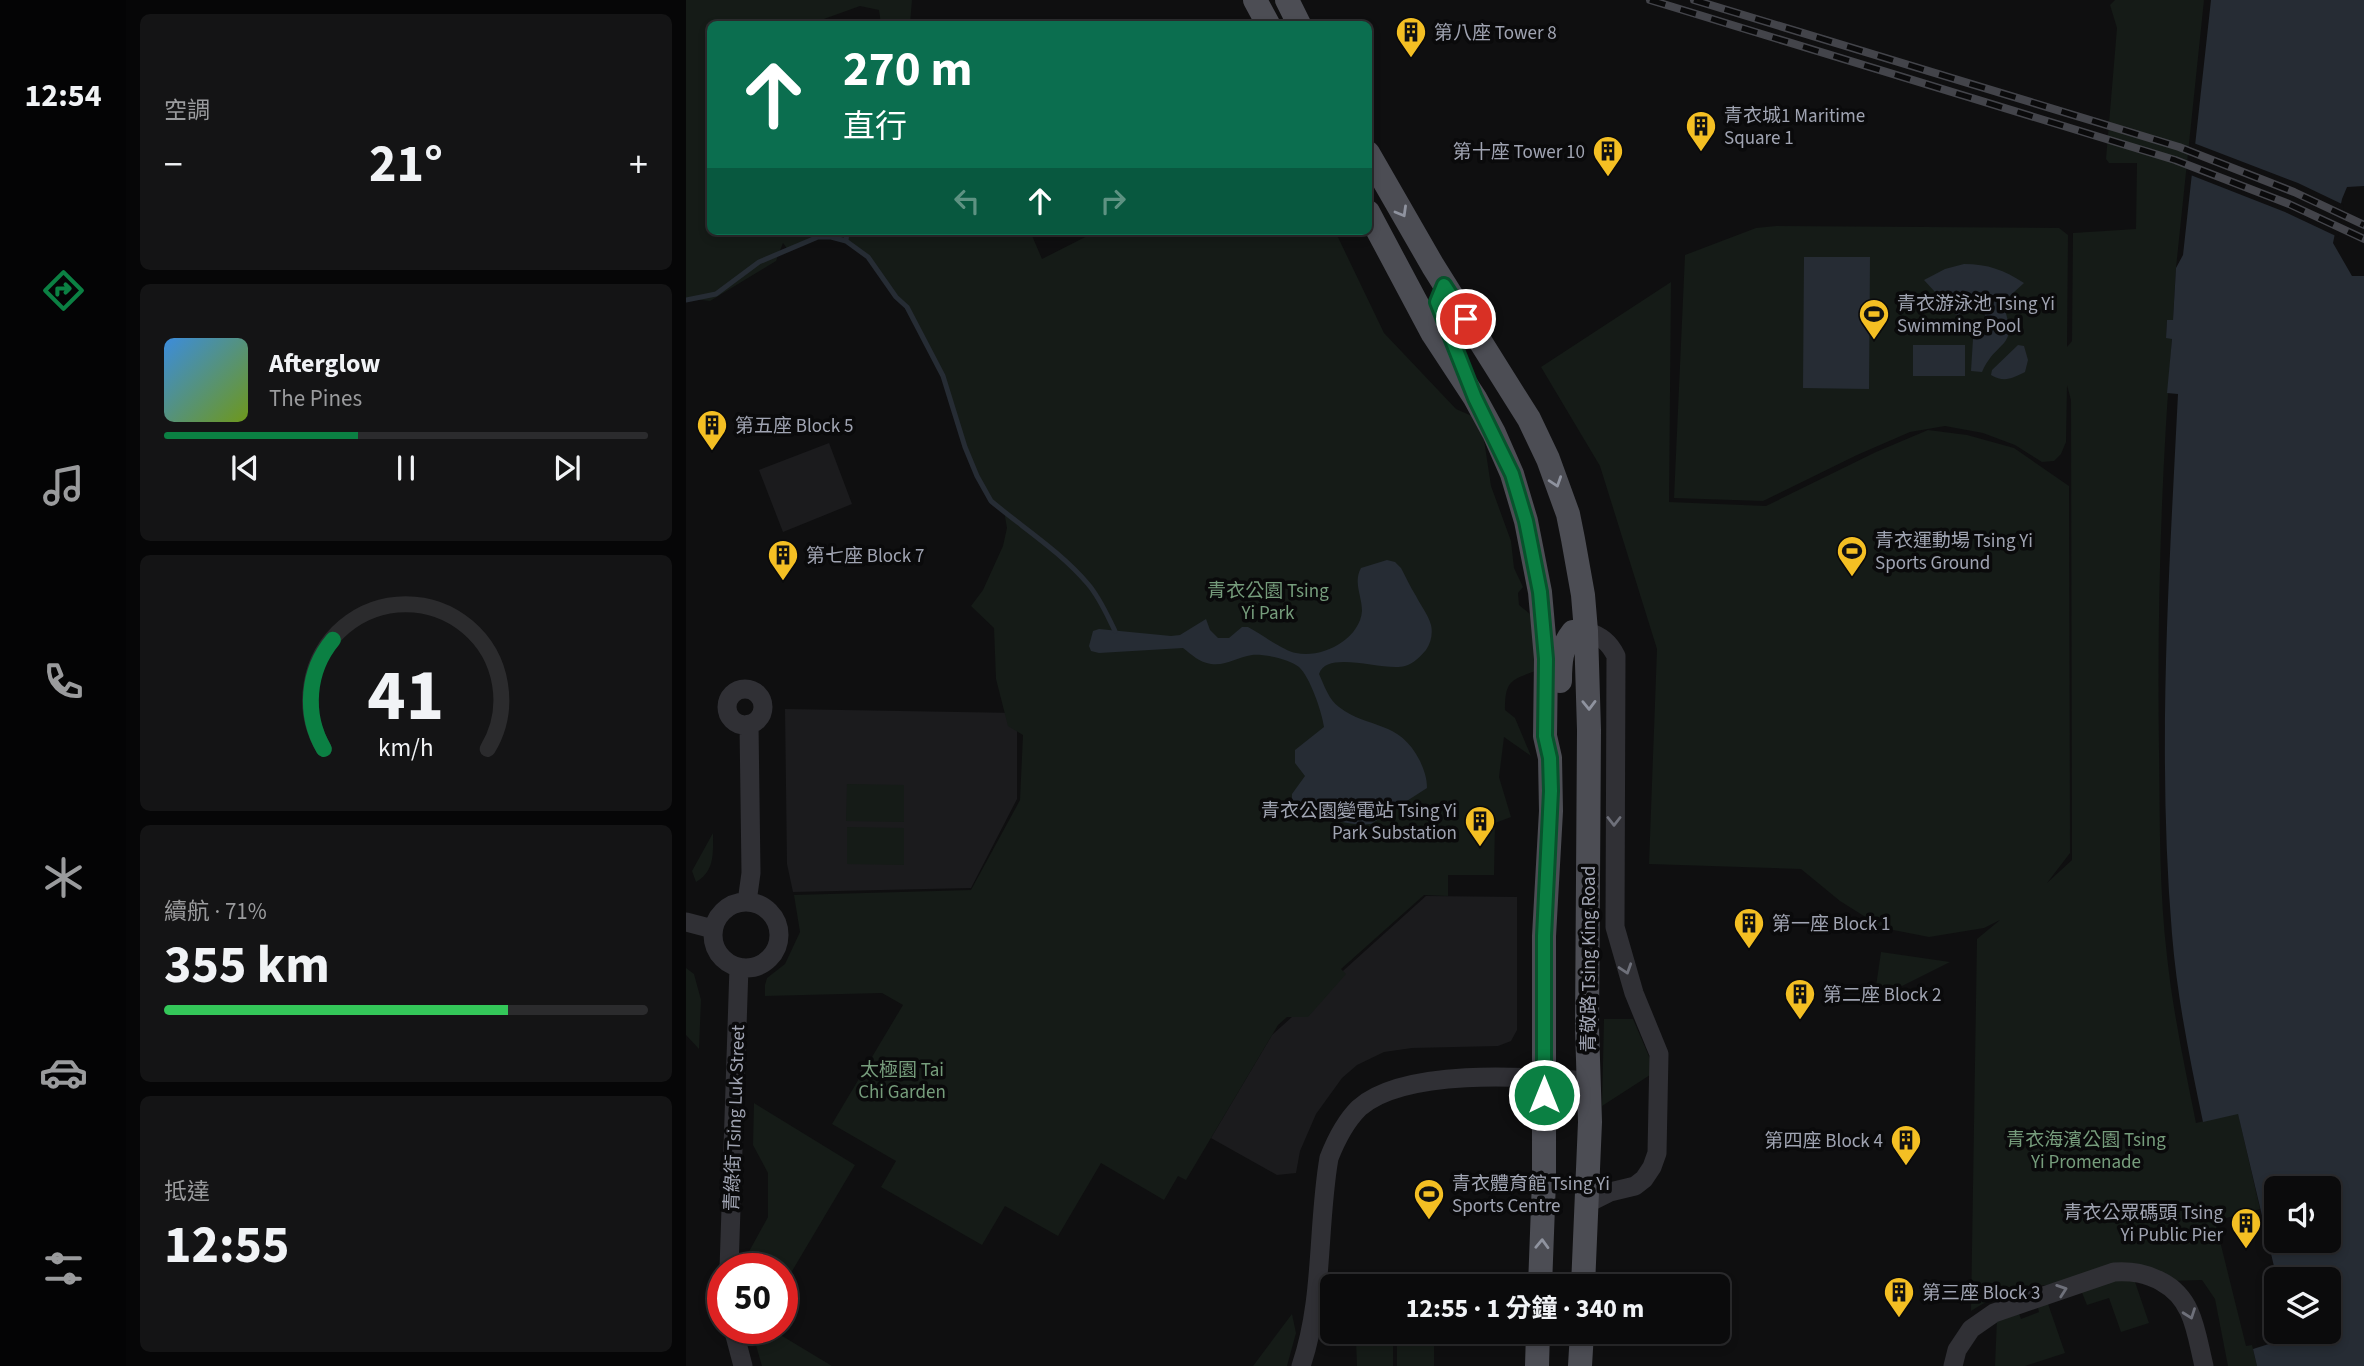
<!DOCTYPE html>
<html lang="zh-TW">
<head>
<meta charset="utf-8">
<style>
  :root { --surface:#0b0b0c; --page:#141415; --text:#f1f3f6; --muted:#9a9b9d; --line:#2b2b2d; --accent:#0b8043 }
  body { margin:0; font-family:"Source Sans 3","Noto Sans TC",sans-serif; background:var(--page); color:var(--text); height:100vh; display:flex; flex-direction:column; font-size:26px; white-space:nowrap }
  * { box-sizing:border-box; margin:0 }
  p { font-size:23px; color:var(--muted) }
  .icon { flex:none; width:38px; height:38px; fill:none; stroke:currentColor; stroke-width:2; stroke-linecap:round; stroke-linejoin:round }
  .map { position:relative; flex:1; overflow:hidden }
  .details { display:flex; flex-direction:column; gap:14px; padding:14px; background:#060607; width:560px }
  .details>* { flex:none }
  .guide { position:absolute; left:21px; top:21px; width:665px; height:214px; border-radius:10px; box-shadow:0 4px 10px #0003,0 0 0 2px var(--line); background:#0b6e4f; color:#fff; overflow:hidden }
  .controls { position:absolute; left:1578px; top:1176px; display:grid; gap:14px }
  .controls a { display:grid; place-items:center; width:77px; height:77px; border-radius:10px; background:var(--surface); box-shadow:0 4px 10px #0003,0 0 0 2px var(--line); font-size:35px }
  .speed { position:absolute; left:21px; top:1253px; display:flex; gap:14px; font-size:35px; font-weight:700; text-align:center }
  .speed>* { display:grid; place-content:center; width:91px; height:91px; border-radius:50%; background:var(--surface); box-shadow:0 4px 10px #0003,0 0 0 2px var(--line); line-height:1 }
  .speed .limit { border:10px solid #d22; background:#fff; color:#111 }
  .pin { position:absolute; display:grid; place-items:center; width:60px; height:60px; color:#fff; margin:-30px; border:4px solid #fff; border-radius:50%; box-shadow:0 2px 7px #0007 }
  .me { position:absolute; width:77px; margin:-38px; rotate:0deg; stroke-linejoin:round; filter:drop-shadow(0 0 5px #0008) }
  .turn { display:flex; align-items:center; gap:24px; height:147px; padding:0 21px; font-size:32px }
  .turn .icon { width:91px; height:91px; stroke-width:2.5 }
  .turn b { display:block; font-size:49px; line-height:60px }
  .lanes { display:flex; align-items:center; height:66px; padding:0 21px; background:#0003; justify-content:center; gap:35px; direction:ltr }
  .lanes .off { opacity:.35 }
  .big { font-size:52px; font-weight:700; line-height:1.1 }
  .details .card { flex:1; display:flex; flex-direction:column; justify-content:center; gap:10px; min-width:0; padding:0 24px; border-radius:10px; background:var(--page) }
  .details .dial { align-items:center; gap:0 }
  .dial svg { height:182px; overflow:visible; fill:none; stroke:var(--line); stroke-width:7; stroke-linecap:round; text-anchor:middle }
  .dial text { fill:var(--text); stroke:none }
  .song { display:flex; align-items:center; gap:21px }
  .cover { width:84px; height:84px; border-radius:10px; background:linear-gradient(135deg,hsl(210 70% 55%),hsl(80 70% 35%)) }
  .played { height:7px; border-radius:4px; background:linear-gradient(90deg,var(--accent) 40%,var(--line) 40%) }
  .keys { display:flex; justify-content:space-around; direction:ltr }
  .heat { display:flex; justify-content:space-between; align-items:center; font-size:38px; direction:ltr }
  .charge { height:10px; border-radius:5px; background:linear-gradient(90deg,#34c759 71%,var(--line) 0) }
  .trip { position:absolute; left:634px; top:1274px; width:410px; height:70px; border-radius:10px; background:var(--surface); box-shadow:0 4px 10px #0003,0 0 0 2px var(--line); font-weight:700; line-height:70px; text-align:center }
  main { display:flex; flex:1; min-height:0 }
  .tabs { display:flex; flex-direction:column; width:126px; justify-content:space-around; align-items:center; background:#040405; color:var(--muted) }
  .tabs .icon { width:49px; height:49px }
  .tabs .current { color:var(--accent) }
  .tabs b { font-size:32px; color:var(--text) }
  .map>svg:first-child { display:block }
  .built { fill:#1b1b1d }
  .green { fill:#151b17 }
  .water { fill:#262c34; fill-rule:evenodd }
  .pier { fill:#0f0f10 }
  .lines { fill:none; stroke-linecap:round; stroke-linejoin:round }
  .stream { stroke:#262c34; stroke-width:5 }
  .minor { stroke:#303035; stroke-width:19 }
  .major { stroke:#4c4d54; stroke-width:24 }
  .rail-casing { stroke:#43444a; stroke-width:8 }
  .rail { stroke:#0a0a0b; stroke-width:5; stroke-dasharray:16; stroke-linecap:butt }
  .oneway { stroke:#8f939f }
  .oneway2 { stroke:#6e707a }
  .route-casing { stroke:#07532c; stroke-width:18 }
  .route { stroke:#0b8043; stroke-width:12 }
  .labels { text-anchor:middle; stroke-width:7; stroke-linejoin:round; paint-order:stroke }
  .poi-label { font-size:19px; fill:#a0a4b2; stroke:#0a0a0b; text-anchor:start }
  .park-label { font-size:19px; fill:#769d7c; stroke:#0a0a0b }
  .street-label { font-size:19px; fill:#a0a4b2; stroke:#0a0a0b }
</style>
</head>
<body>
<main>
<nav class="tabs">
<b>12:54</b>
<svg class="icon current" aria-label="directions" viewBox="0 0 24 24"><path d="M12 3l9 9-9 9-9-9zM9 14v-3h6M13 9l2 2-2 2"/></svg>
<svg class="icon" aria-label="music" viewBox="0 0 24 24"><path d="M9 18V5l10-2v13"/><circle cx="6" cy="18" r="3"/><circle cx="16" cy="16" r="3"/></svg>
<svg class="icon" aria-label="phone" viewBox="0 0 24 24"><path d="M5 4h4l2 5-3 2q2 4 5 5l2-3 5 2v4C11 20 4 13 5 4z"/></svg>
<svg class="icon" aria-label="climate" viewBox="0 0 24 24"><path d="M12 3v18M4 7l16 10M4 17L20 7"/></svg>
<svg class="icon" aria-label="car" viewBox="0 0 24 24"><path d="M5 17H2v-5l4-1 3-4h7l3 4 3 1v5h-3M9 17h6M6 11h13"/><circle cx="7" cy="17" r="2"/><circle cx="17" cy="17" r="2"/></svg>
<svg class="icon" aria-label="filters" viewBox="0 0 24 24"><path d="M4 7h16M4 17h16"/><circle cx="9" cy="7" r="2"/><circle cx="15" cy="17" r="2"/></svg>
</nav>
<section class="details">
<div class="card"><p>空調</p>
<div class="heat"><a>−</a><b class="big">21°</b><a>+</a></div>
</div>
<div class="card">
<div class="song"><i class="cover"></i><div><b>Afterglow</b><p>The Pines</p></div></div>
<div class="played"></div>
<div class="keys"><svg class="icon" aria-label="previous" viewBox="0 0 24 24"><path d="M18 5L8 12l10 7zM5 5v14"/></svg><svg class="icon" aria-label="pause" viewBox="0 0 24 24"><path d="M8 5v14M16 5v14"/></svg><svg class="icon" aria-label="next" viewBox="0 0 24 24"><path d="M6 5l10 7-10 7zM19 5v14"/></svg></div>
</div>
<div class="card dial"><svg viewBox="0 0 100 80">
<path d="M14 69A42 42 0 1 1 86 69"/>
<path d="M14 69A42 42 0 0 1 18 21" stroke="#0b8043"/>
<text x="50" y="56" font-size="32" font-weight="700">41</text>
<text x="50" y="72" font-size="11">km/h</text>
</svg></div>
<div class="card"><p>續航 · 71%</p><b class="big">355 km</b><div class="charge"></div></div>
<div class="card"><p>抵達</p><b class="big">12:55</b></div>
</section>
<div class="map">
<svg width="1678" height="1366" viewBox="0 0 1678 1366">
  <rect width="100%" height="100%" fill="#0f0f10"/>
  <!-- built -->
  <path class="built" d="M143,443L166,504L97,532L73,470Z
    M99,709L331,713V799L285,888L107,892L101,864Z
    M740,896L831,897V1030L825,1041L812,1046L726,1048L698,1052L671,1065L656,1078L630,1114L614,1151L610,1173L591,1175L525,1138L586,1035Z"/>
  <!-- green -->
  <path class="green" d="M0,0H226L224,24H195L193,10L174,6L124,24H24V231H344L356,259L411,231H649L698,333L770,409L795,420L805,486L825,541L828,568L837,587L832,593L833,605L850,619L852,670C825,680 819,680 819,710L829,718L845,756L818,737L813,777L825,817L809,823L808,875H762V896L738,895L655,969L660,974L622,1017H601L592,1025L500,1180L492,1176L478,1200L415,1163L372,1236L319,1206L296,1245L195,1187L210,1161L146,1124L217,1005L196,993L79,996V985L81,978L99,964L114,932L108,895L285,890L334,800L337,735L322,726L310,679L308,628L285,606L297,590L317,546L321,528L318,511L305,501L291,476L257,376L221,307L210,297L182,257L160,241L145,237H132L102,250L97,243L90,261L24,301L0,298Z
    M1429,0H1518L1490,268L1487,320H1481L1480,337L1486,338C1475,476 1471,612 1473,750C1474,819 1473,888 1481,956C1487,1012 1499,1068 1510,1123L1552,1113L1574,1209L1529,1221L1560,1346L1566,1345L1571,1366H1542L1529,1299L1516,1280L1449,1282L1463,1323L1435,1332L1423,1298L1401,1305L1395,1290L1411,1283C1360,1285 1329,1282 1285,1311L1291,939L1314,920L1298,928L1243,937L1197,928L1154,901L1115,869L963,864L971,649L914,466L855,367L985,282L983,502L1080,506L1190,452L1242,430L1281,435L1328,448L1383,486L1384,853L1361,883L1386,860L1385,400L1381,385L1380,442L1375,454L1368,461L1356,462L1329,445L1297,433L1259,426L1224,432L1171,455L1077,501L988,498L999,255L1070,228L1090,226L1373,228L1382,235L1381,347L1386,341L1387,233L1450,229L1451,163H1423L1420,159L1431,28L1424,5Z
    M161,784L218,785V822L160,821Z
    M161,827L218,828V865L161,864Z
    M27,833C27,853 29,871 10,882L6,871Z
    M1195,952L1264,962L1188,1000Z
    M0,968L8,974L15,1000L13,1049L0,1035Z
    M918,1019H947L965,1061L964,1075L916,1106Z
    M68,1103L169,1165L96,1288V1269H60V1257L82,1217V1173L67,1145Z
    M1361,1301L1379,1353L1339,1366H1309L1311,1318L1332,1311L1335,1319L1353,1312L1351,1304Z
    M606,1314L610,1333L601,1366H567Z
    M65,1328H83L146,1366H76Z
    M670,1340H707V1366H671Z
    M711,1340H748V1366H711Z"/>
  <!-- water -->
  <path class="water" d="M1525,0H1678V186L1661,187L1656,199L1647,243L1666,276H1678V1366H1571L1567,1349L1605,1337L1604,1332H1643V1279H1591L1552,1114L1517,1122C1504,1060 1491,997 1486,934C1471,754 1483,573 1492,394L1481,393L1486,339L1480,338L1481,320H1487L1490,268L1497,255ZM1591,1188H1643V1241H1591Z
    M1118,257H1184L1183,389L1117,388Z
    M1278,264C1302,264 1318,270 1338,283L1316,303C1335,349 1311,338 1296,372L1285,371L1287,339L1298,334C1303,324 1302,318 1295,309L1284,307L1271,316L1238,280L1259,269Z
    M1227,345H1279V376H1227Z
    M1332,345L1338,346L1342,360L1339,372C1326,378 1319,383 1305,375L1306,370Z
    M701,560L709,562L715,568C720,577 724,587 730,596C735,606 742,614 745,625C747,633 745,643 740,650C735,656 727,664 719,666C698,672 641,649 633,674C638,685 643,700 653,707C683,730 713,719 734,761C738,770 741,778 741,788L685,824C659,827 628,814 606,801V794L619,776L609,763V750L638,727C636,712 624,677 613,667C603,659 579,654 566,655C551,657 541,666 525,664C513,662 506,655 497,648L413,653L405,651L403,646L407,631L413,629L485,636L494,635L520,619L524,630L532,638H543L556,627H562C575,634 598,651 610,653C636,659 674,639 676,611C676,596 667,582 675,568Z"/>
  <!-- pier -->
  <path class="pier" d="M1505,142L1612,183L1658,205L1652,237L1599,212L1502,174Z"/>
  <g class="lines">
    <!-- stream -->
    <path class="stream" d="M161,231L160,241L182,257L210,297L221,307L257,376L279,447L291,476L305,501C337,528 374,551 402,584C414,598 421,615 429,631
      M0,300L30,294L73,262L132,237H145L160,241"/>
    <!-- minor -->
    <path class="minor" d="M900,631C915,636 923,642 930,656L929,927L948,993L973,1054L971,1153L966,1167L958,1179L949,1186L924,1192L906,1201L901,1206
      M41 707a18 18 0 1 1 36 0a18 18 0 1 1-36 0Z
      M61,902L65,873L63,724
      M27 935a33 33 0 1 1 66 0a33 33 0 1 1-66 0Z
      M0,922L27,929
      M43,1269L53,967
      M47,1328L57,1366
      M615,1366C638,1299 631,1227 643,1158C650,1140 659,1122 673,1108C719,1067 845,1077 903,1081
      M1267,1366L1271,1350L1285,1329L1308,1313L1428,1272C1446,1271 1460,1273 1476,1282C1508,1299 1510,1334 1518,1366"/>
    <!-- major -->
    <path class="major" d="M569,0L582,24
      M601,0L613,24
      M682,153L747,266L843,419L862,459L882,514L887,539L897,595L900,631L903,730L901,1028L904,1122L897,1286
      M682,212L747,334L789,398L808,433L826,474L840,521L854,592L860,659L859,736L864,758L865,811L858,936V1180L854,1286
      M874,681C874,662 875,647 887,632L900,631
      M851,1366L852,1332
      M894,1366L896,1332"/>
    <!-- rail casing -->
    <g class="rail-casing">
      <path id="rail" d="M964,0L1489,160L1603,204L1678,239
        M1008,0L1493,147L1608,192L1678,225"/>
    </g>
    <!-- rail -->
    <use href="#rail" class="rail"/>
  </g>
  <!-- one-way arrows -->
  <defs><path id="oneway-chevron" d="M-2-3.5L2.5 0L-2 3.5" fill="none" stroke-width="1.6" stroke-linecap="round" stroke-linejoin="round" transform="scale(1.75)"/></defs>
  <g class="oneway">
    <use href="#oneway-chevron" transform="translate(716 212) rotate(60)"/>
    <use href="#oneway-chevron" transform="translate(870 482) rotate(71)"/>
    <use href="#oneway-chevron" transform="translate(903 705) rotate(89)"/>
    <use href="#oneway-chevron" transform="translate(856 1244) rotate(-88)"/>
  </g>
  <g class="oneway2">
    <use href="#oneway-chevron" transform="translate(928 821) rotate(90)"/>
    <use href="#oneway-chevron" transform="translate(940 969) rotate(72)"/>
    <use href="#oneway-chevron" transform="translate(1376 1290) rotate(-19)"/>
    <use href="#oneway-chevron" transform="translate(1504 1314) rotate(70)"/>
  </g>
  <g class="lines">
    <!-- route casing -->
    <g class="route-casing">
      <path id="route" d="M780,319L758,285L751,302L789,398L826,474L840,521L854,592L860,659L859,736L864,758L865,791L858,936V1095"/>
    </g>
    <!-- route -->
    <use href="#route" class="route"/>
  </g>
  <!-- icons -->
  <defs>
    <g id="building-pin" transform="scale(1.575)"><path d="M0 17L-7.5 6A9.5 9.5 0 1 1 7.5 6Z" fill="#f4bf23" stroke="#0a0a0b"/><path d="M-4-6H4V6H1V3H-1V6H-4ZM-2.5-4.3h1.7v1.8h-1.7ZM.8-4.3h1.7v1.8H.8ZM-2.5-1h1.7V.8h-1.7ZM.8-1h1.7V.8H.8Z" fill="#111"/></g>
    <g id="stadium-pin" transform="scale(1.575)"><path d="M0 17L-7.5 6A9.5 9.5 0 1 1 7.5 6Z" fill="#f4bf23" stroke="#0a0a0b"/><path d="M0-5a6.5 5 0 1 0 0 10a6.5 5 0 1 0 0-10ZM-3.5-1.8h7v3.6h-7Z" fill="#111"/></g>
  </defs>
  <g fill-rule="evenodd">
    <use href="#building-pin" x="725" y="32"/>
    <use href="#building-pin" x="1015" y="126"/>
    <use href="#building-pin" x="922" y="151"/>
    <use href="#stadium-pin" x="1188" y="314"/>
    <use href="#building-pin" x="26" y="425"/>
    <use href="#stadium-pin" x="1166" y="551"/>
    <use href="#building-pin" x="97" y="555"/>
    <use href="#building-pin" x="794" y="821"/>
    <use href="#building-pin" x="1063" y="923"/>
    <use href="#building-pin" x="1114" y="994"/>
    <use href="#building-pin" x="1220" y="1140"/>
    <use href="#stadium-pin" x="743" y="1194"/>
    <use href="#building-pin" x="1560" y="1223"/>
    <use href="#building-pin" x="1213" y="1292"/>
  </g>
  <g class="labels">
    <!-- poi labels -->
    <g class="poi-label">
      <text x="748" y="39">第八座 Tower 8</text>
      <text x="1038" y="122">青衣城1 Maritime<tspan x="1038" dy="22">Square 1</tspan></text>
      <text x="899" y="158" text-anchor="end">第十座 Tower 10</text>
      <text x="1211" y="310">青衣游泳池 Tsing Yi<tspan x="1211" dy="22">Swimming Pool</tspan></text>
      <text x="49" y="432">第五座 Block 5</text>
      <text x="1189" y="547">青衣運動場 Tsing Yi<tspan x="1189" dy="22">Sports Ground</tspan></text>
      <text x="120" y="562">第七座 Block 7</text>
      <text x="771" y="817" text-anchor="end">青衣公園變電站 Tsing Yi<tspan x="771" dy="22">Park Substation</tspan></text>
      <text x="1086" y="930">第一座 Block 1</text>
      <text x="1137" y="1001">第二座 Block 2</text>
      <text x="1197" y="1147" text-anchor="end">第四座 Block 4</text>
      <text x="766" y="1190">青衣體育館 Tsing Yi<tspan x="766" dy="22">Sports Centre</tspan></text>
      <text x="1537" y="1219" text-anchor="end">青衣公眾碼頭 Tsing<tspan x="1537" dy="22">Yi Public Pier</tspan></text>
      <text x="1236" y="1299">第三座 Block 3</text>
    </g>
    <!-- park labels -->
    <g class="park-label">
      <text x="582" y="597">青衣公園 Tsing<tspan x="582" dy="22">Yi Park</tspan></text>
      <text x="216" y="1076">太極園 Tai<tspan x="216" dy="22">Chi Garden</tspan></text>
      <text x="1400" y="1146">青衣海濱公園 Tsing<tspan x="1400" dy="22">Yi Promenade</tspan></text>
    </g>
    <!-- street labels -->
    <g class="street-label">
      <text transform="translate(902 959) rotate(-90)" y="7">青敬路 Tsing King Road</text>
      <text transform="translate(48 1118) rotate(-88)" y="7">青綠街 Tsing Luk Street</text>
    </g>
  </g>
</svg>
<div class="controls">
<a><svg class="icon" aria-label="sound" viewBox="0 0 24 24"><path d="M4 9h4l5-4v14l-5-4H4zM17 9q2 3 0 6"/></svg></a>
<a><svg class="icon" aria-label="layers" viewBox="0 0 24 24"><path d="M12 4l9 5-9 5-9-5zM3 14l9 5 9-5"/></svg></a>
</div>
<div class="speed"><div class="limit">50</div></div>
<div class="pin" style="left:780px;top:319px;background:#d93025"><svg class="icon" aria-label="arrive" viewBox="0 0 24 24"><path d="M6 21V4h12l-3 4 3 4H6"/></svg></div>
<svg class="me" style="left:858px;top:1095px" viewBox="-20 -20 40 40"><circle r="17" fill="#0b8043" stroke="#fff" stroke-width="3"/><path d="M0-11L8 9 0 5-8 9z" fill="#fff"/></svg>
<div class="trip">12:55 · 1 分鐘 · 340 m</div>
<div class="guide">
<div class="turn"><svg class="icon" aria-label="ahead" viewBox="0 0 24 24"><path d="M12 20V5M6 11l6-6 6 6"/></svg><div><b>270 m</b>直行</div></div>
<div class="lanes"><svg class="icon off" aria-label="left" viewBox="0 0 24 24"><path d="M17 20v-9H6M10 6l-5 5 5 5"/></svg><svg class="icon" aria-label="ahead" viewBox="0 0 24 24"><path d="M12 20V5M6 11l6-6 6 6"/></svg><svg class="icon off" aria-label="right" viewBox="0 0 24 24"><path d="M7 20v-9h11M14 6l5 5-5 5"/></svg></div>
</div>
</div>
</main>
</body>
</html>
